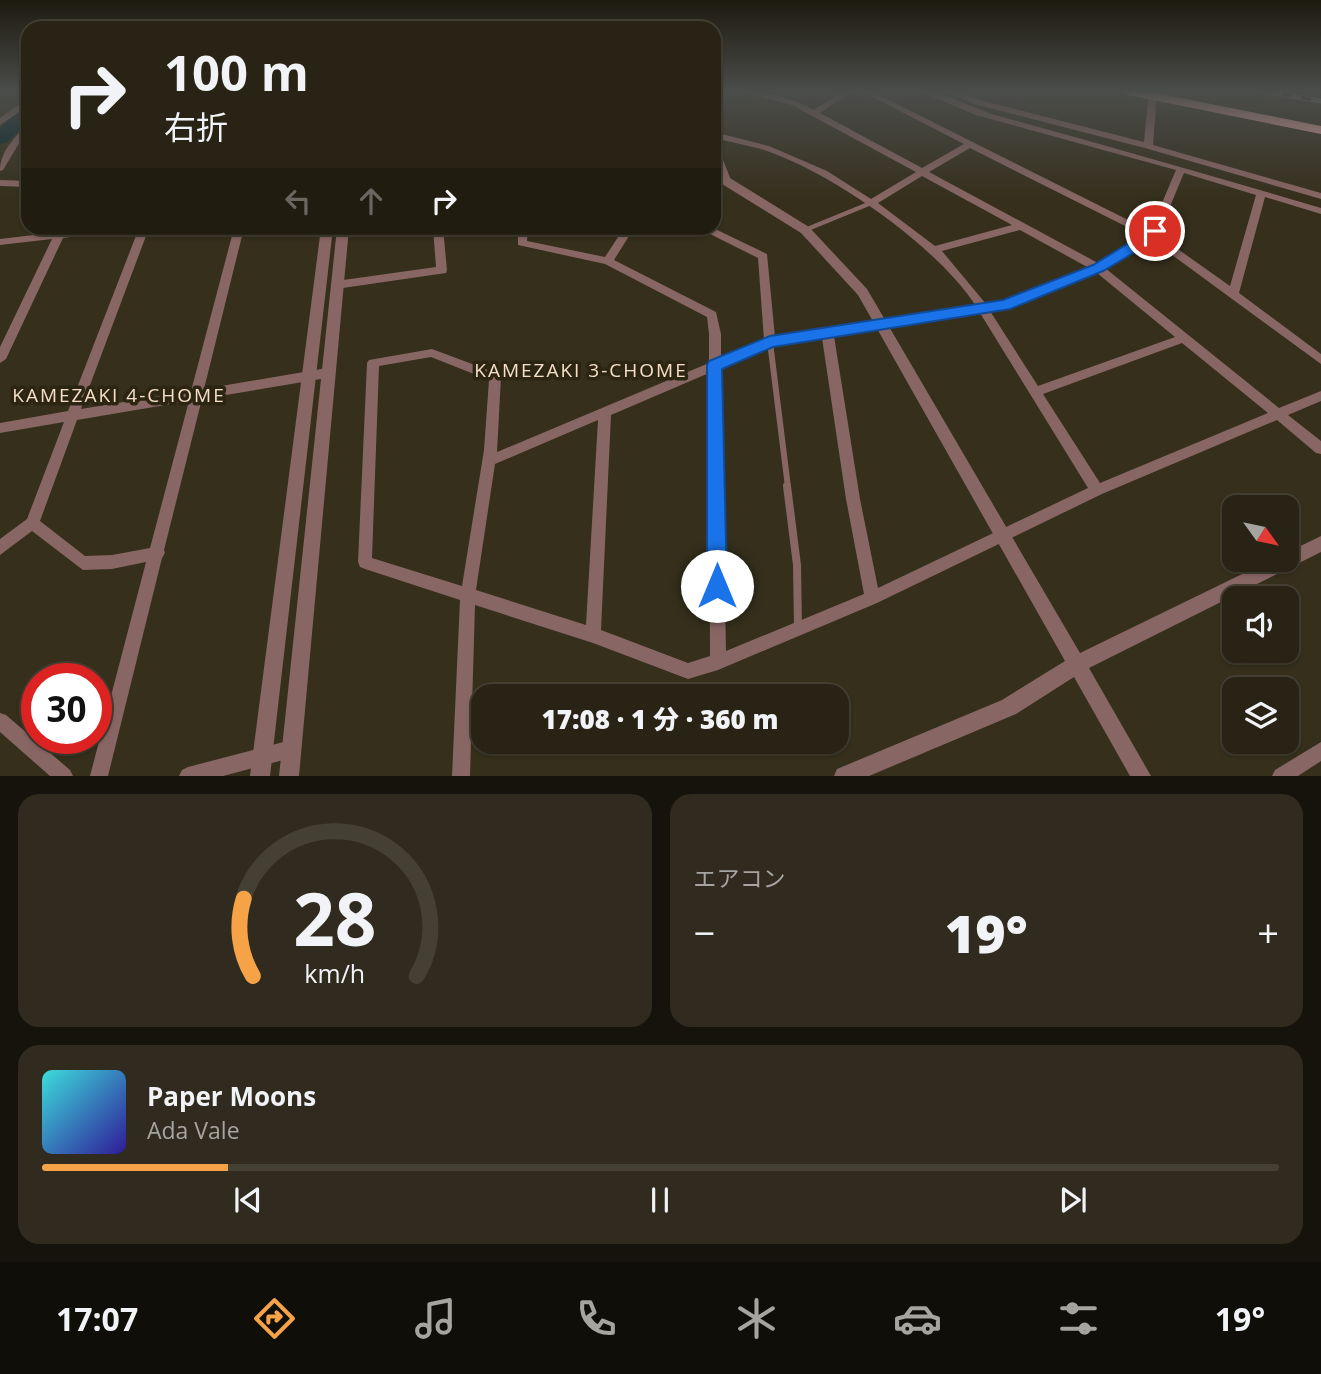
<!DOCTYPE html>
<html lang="ja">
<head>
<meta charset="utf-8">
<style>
  :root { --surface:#282315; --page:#302b1e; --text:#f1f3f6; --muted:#a5a4a0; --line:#444034; --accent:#f6a247 }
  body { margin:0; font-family:"Open Sans","Noto Sans JP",sans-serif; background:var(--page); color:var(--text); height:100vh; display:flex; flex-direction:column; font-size:26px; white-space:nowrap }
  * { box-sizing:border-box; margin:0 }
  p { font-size:23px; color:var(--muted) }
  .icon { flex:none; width:38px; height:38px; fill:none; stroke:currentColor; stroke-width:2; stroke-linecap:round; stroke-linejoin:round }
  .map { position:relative; height:776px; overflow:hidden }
  .sheet { display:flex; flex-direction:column; gap:18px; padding:18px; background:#16130c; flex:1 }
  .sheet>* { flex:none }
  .banner { position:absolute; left:21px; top:21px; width:700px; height:214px; border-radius:21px; box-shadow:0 2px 5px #0004,0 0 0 2px var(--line); background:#282315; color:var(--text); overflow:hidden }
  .needle { width:46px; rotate:123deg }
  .fabs { position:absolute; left:1222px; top:495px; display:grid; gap:14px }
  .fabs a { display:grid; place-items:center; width:77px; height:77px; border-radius:14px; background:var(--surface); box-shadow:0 2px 5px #0004,0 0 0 2px var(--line); font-size:35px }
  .speed { position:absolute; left:21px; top:663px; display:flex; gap:14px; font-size:35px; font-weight:700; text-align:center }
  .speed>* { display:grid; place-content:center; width:91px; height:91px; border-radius:50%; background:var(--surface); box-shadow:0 2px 5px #0004,0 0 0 2px var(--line); line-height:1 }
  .speed .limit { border:10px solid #d22; background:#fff; color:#111 }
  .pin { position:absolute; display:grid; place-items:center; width:60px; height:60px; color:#fff; margin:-30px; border:4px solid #fff; border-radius:50%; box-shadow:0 2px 7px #0007 }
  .me { position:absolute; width:77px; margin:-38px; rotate:0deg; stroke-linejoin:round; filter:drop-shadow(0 0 5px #0008) }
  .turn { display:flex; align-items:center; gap:24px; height:147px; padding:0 28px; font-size:32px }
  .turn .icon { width:91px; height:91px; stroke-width:2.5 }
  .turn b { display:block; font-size:49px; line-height:60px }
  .lanes { display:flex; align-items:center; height:66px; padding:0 28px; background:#0003; justify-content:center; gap:35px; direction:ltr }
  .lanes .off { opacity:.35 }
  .big { font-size:52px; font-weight:800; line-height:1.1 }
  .sheet .widget { flex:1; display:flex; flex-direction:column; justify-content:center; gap:10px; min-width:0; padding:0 24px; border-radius:21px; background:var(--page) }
  .sheet .dial { align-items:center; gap:0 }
  .dial svg { height:182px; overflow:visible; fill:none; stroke:var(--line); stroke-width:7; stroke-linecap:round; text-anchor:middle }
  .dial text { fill:var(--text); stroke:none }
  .song { display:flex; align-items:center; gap:21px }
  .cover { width:84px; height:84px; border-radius:10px; background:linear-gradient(135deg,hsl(180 70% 55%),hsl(250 70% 35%)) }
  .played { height:7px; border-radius:4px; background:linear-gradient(90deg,var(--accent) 15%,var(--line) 15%) }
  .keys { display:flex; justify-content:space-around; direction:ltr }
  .heat { display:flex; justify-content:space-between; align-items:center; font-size:38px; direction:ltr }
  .sheet .tiles { flex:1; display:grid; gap:18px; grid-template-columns:1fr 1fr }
  .widget:last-child { grid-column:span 2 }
  .trip { position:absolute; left:471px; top:684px; width:378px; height:70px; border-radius:21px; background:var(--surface); box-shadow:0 2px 5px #0004,0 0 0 2px var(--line); font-weight:800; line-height:70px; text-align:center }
  .dock { display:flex; height:112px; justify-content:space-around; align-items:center; background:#100e08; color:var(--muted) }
  .dock .icon { width:49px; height:49px }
  .dock .on { color:var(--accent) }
  .dock b { font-size:32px; color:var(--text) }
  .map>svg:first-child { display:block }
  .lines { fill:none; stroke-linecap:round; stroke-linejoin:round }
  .river { fill:#022629; fill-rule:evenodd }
  .service-far2 { stroke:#886663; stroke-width:4.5 }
  .service-far1 { stroke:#886663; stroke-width:6 }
  .service { stroke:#886663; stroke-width:8 }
  .minor { fill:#886663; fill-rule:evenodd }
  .tertiary { fill:#886663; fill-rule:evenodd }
  .trunk { fill:#eda8a3; fill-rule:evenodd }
  .rail-casing { stroke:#9d998a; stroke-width:5 }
  .rail { stroke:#2b2512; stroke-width:3.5; stroke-dasharray:10; stroke-linecap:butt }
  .route { fill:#1a73e8; stroke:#114b97; stroke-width:2 }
  .labels { text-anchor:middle; stroke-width:7; stroke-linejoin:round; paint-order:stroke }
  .neighbourhood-label { font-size:19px; letter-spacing:2px; fill:#f6dec7; stroke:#2b2512 }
</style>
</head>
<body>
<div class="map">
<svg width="1321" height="776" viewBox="0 0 1321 776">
  <rect width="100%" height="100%" fill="#352f1c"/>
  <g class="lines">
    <!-- river -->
    <path class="river" d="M28,107V123L7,142L0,144V128L21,109Z"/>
    <!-- service-far2 -->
    <path class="service-far2" d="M805,230L871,203"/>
    <!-- service-far1 -->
    <path class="service-far1" d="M770,342L788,487"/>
    <!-- service -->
    <path class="service" d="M787,486L797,565L798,628"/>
    <!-- minor -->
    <path class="minor" d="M714,91H729L714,94Z
      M738,91C763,90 792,98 814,110L843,91H852L820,113L922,168L964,144L861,91H871L1150,231L1176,170L976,115L919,91C942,90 972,108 995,115C1104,145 1213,176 1321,208V214L1265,197L1239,293L1321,354V364L1153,241L1105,268L1279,408L1321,391V401L1288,415L1321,441V454L1316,453L1277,420L1102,494L877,603L718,670L688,679L593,643L475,605L470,776H452L460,600L365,569L360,567L358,562L367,363L369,360L432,349L499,374L501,377L497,452L709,363V334L707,317L605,264L518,245V228H528L527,241L605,257L624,228H634L614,260L716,312L721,334V358L764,340L758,258L702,230L701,228H713L767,254L775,337L822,330L827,327L831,328L976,306C936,245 830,171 761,149C746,145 730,142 714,138V132L769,146L827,171L871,199L916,172L792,105ZM970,148L1145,236L1098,263L929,172ZM1184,173L1256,195L1230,286L1158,235ZM922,176L1012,225L935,246L878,203ZM1020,230L1089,268L1003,301L986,304L942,251ZM1097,273L1175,337L1038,386L990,311L1009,308ZM980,313L1088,488L878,588L860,499L834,336ZM822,338L846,499L864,594L726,651L721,368L772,346ZM1182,343L1268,413L1100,483L1043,394ZM431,357L489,380L484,450L462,586L372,558L379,366ZM709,373L710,656L688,663L601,630L611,415ZM598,420L586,625L476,590L495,464Z
      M945,91H956L980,100L1144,142L1149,91H1157L1153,145L1321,193V199L1145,148L974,104Z
      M25,100H28V106L0,125V118Z
      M28,125V133L18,145L3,170L0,171C0,152 13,140 25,126Z
      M714,144L718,147L731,180L729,182H723L721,180L714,159Z
      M92,228H119L114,231L63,238L6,359L0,363V347L52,239L0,245V239Z
      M139,228H149L81,409L191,391L234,228H244L204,389L327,368L333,373L327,378L202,399L164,550L165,553L162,558L108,776H90L146,562L112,569L83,570L32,531L0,555V539L27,519L64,422L0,433V423L68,411ZM189,401L150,548L112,555L85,556L40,521L77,420Z
      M433,228H443L447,270L446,273L336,289L331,285L336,281L436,267Z
      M0,713L6,715L70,770L73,776H50L0,732Z
      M291,740L297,743L300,749L297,755L291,758L223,776H179L182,770L188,767Z
      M1321,742V761L1298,776H1272L1275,770Z"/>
    <!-- tertiary -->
    <path class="tertiary" d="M714,172L730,178L809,227L867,289L1080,653L1271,560H1286V553L1321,536V552L1089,668L1151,776H1130L1074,677L1016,714L869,776H834L837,769L1002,700L1065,661L858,295L801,233L714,179Z
      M0,180L28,181V187L0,186Z
      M321,228H333L270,776H250Z
      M337,228H349L299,776H279Z"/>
    <!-- trunk -->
    <path class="trunk" d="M1122,91H1146L1321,126V134L1128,95Z"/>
    <!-- rail casing -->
    <g class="rail-casing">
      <path id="rail" d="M1262,91L1321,101"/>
    </g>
    <!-- rail -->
    <use href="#rail" class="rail"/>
  </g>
  <!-- sky -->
  <linearGradient id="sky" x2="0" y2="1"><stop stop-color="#1d1a0f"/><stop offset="0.46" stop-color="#4b4d4b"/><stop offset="1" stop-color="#4b4d4b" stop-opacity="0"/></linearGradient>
  <rect width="1321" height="199" fill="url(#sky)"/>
  <!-- route -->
  <path class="route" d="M1155,227L1162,231L1157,239L1103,271L1010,309L773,347L722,369L727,586L724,592L717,595L710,592L707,586V365L709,361L770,336L1003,300L1093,265Z"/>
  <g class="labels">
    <!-- neighbourhood labels -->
    <g class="neighbourhood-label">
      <text x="581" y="377">KAMEZAKI 3-CHOME</text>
      <text x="119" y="402">KAMEZAKI 4-CHOME</text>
    </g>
  </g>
</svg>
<div class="fabs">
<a><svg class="needle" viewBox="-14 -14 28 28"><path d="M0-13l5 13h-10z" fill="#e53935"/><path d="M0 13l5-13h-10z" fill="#a5a4a0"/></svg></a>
<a><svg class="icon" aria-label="sound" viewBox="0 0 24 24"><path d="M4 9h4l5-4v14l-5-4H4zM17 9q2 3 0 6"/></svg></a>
<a><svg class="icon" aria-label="layers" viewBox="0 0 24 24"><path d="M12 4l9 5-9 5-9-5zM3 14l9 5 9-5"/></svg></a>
</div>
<div class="speed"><div class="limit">30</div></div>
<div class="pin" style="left:1155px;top:231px;background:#d93025"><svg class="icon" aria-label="arrive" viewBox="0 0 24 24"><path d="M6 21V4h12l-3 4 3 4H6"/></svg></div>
<svg class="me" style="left:717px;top:586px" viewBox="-20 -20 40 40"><circle r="19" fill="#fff"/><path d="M0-13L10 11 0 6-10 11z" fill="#1a73e8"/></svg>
<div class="trip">17:08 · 1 分 · 360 m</div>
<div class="banner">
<div class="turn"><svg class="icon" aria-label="right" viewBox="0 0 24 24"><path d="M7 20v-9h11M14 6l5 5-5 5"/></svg><div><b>100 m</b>右折</div></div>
<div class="lanes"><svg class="icon off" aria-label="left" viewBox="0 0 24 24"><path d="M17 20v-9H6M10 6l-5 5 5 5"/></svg><svg class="icon off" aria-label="ahead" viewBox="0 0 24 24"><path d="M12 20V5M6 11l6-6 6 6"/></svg><svg class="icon" aria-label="right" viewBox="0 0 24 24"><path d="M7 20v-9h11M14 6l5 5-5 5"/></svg></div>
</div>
</div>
<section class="sheet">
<div class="tiles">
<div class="widget dial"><svg viewBox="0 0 100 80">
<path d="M14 69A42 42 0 1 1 86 69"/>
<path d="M14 69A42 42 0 0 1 10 35" stroke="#f6a247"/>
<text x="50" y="56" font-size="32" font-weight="700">28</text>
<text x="50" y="72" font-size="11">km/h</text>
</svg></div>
<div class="widget"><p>エアコン</p>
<div class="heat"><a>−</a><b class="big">19°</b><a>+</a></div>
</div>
<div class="widget">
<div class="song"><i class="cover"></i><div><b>Paper Moons</b><p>Ada Vale</p></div></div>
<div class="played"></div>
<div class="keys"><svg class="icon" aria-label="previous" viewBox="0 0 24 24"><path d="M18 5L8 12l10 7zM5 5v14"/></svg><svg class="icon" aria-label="pause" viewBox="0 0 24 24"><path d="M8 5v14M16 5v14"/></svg><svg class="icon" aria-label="next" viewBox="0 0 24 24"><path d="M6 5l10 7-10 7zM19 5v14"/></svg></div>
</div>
</div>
</section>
<nav class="dock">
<b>17:07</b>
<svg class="icon on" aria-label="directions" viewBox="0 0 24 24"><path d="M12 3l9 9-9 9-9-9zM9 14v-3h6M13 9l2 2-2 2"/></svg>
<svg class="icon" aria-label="music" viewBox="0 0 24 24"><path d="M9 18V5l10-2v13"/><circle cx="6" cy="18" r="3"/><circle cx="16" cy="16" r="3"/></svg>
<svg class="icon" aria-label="phone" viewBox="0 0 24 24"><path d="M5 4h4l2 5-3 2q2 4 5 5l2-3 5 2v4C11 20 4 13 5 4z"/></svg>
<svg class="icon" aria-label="climate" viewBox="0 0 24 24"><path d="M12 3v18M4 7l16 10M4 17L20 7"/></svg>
<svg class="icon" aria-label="car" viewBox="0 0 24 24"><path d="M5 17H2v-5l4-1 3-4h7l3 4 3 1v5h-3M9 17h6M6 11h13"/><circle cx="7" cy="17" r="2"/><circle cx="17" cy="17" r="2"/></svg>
<svg class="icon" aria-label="filters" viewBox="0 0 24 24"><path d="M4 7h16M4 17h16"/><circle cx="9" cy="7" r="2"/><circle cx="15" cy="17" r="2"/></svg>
<b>19°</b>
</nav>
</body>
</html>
